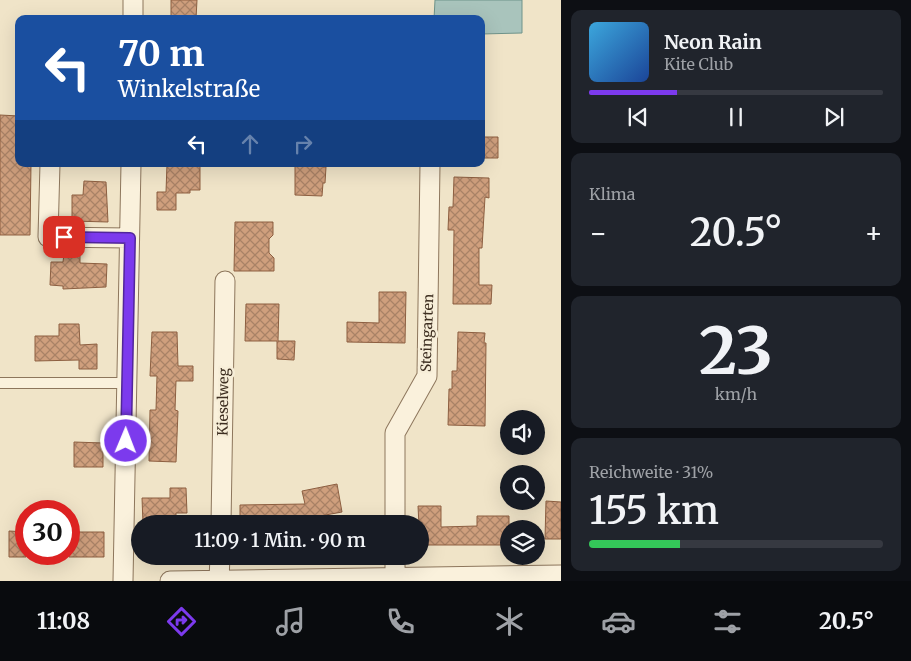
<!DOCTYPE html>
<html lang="de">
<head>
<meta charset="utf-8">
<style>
  :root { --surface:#171b24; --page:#20242c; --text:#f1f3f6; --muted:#9ea1a6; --line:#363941; --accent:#7c3aed }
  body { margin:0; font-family:Merriweather,serif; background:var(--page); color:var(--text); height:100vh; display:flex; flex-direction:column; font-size:19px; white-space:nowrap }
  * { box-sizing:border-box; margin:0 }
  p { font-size:16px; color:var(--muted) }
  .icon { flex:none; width:28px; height:28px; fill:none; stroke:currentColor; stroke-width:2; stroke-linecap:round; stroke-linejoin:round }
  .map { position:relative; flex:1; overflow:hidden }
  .sheet { display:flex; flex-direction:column; gap:10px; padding:10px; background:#0d0f14; width:350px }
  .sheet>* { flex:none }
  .hud { position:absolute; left:15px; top:15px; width:470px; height:152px; border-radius:10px; box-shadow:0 5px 20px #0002; background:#1a4fa0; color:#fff; overflow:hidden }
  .controls { position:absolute; left:500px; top:410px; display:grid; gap:10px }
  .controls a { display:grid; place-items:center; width:45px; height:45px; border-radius:50%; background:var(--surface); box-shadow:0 5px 20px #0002; font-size:25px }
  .speed { position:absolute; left:15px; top:500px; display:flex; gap:10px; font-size:25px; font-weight:700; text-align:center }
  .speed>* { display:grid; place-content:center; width:65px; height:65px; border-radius:50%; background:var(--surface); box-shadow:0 5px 20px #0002; line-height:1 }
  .speed .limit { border:8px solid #d22; background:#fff; color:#111 }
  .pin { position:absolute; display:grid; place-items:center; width:42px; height:42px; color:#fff; margin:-21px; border-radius:10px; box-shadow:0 2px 8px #0006 }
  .me { position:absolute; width:55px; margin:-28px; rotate:1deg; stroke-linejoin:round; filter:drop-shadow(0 0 4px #0008) }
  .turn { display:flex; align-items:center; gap:18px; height:105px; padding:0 20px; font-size:22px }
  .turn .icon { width:65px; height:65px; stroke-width:2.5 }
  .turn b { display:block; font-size:35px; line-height:42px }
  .lanes { display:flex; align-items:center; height:48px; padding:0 20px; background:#0003; justify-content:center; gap:25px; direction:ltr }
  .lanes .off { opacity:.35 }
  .big { font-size:38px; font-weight:600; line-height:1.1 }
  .sheet .card { flex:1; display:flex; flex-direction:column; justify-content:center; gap:8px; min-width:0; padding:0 18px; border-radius:10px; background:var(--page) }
  .sheet .dial { align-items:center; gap:0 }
  .dial b { font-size:65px; line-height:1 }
  .song { display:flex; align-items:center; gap:15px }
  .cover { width:60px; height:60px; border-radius:8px; background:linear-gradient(135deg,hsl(200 70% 55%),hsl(220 70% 35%)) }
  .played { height:5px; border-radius:2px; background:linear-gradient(90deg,var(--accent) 30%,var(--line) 30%) }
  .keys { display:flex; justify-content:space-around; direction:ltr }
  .heat { display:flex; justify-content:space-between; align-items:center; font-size:28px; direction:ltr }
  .charge { height:8px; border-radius:4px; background:linear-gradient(90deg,#34c759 31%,var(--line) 0) }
  .trip { position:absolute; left:131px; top:515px; width:298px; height:50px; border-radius:25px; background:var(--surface); box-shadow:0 5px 20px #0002; font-weight:600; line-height:50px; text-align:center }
  .dock { display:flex; height:80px; justify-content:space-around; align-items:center; background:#090b0e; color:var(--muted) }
  .dock .icon { width:35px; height:35px }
  .dock .active { color:var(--accent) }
  .dock b { font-size:22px; color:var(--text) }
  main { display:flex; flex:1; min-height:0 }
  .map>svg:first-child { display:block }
  .water { fill:#a9c4bc; stroke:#6f938a }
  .building { fill:url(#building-cross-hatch); stroke:#8d5f41 }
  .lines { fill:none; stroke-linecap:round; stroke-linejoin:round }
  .service-casing { stroke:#8d765c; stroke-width:12 }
  .minor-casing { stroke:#8d765c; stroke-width:21 }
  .service { stroke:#faf1dc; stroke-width:10 }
  .minor { stroke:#faf1dc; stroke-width:19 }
  .route-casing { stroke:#51269a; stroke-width:12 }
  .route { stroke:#7c3aed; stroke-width:9 }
  .labels { text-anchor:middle; stroke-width:5; stroke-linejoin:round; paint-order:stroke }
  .street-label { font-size:14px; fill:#3d2e20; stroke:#f7eed8 }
</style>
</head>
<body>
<main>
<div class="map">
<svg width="561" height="581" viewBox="0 0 561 581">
  <defs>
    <pattern id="building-cross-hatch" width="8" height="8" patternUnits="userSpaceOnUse" patternTransform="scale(1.25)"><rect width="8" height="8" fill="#cf9f7d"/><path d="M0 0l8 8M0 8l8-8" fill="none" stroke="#a98266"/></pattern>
  </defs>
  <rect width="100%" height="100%" fill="#f0e4c8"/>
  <!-- water -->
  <path class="water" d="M435,0H522V33L481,34V19H434Z"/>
  <!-- building -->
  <path class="building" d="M171,0H197L196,19L171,18Z
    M0,115L19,116V165L31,164L30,235H0Z
    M481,137H498V158H481Z
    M167,164H200V190H190V193H176V210H157V192H166Z
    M295,164H323V167H326L325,183H323L322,196L295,195Z
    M454,177L489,178V198L485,197L482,248H479V285H492L491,304H453L454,230H448L449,207H453Z
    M84,181L106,182L108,222L72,221V195H83Z
    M235,222H273V235L269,239V253L274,258V271H234Z
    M64,254H80V263L107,264L106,287L63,289V286L50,285L51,262H63Z
    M379,292H406L405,343L347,342V322L379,323Z
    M246,304H279L278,341H295L294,360L277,359V341H245Z
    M59,324H79L80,345L97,344V369H79V360L35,361V336H59Z
    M152,332H177L178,366H193V381H176L175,410L178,411L176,462L149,461L150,410H156L157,376H150Z
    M458,332L485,333L484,343H486L485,426L448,425L449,389H452V371H457Z
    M74,442L103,443V467H74Z
    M337,484L342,512L298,520V524H240V505L305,504L302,491Z
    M170,488H186L187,513H176V524H143L142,498H170Z
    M546,501L561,502V539H545Z
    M418,506H441V527L477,526V516H509V545H420Z
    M9,531L26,532V557H9Z
    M69,532H104V557H69Z"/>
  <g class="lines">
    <!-- service casing -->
    <g class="service-casing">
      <path id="service" d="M0,383H127"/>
    </g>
    <!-- minor casing -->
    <g class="minor-casing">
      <path id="minor" d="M133,19V0
        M50,164L48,237L129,238
        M221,524L225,281
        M395,524V433L427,376L430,164
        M395,556V578
        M219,580L220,556
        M123,581L131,164
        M170,581L561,575"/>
    </g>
    <!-- service -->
    <use href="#service" class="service"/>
    <!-- minor -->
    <use href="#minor" class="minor"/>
  </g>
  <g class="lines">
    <!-- route casing -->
    <g class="route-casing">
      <path id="route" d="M64,237L130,238L126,441"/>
    </g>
    <!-- route -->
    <use href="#route" class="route"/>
  </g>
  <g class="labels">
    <!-- street labels -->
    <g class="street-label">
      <text transform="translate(427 333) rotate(-88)" y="5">Steingarten</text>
      <text transform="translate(223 402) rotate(-89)" y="5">Kieselweg</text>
    </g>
  </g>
</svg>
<div class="controls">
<a><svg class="icon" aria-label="sound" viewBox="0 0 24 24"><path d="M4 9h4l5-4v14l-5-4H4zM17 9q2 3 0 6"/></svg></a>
<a><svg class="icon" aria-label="search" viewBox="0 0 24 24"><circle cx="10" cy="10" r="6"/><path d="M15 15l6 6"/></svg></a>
<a><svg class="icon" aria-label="layers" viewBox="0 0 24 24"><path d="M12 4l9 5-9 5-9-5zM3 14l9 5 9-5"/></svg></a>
</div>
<div class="speed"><div class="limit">30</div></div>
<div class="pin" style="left:64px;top:237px;background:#d93025"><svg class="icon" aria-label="arrive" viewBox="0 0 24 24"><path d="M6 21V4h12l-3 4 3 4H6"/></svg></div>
<svg class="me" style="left:126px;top:441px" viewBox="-20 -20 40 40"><circle r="17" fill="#7c3aed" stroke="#fff" stroke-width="3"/><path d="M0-11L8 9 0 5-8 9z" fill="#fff"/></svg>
<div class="trip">11:09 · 1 Min. · 90 m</div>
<div class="hud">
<div class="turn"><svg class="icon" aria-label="left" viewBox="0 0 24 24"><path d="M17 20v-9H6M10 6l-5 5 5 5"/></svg><div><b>70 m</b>Winkelstraße</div></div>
<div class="lanes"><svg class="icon" aria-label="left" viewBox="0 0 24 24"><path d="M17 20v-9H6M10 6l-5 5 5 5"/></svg><svg class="icon off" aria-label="ahead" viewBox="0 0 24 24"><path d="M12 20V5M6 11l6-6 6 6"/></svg><svg class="icon off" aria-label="right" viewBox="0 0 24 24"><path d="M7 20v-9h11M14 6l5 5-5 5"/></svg></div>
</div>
</div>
<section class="sheet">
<div class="card">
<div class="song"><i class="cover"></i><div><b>Neon Rain</b><p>Kite Club</p></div></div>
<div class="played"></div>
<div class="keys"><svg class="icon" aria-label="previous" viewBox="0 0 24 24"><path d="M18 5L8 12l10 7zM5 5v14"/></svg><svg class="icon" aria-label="pause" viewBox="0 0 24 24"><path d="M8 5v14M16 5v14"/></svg><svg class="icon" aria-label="next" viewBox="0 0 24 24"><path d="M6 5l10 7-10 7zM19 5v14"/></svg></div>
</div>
<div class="card"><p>Klima</p>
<div class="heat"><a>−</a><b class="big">20.5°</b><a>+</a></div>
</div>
<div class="card dial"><b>23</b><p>km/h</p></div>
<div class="card"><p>Reichweite · 31%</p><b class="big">155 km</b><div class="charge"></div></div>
</section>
</main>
<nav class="dock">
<b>11:08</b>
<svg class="icon active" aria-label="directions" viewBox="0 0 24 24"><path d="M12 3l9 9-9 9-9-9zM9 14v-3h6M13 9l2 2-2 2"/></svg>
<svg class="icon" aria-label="music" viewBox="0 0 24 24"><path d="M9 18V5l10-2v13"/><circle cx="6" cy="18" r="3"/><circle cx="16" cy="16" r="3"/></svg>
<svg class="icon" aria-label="phone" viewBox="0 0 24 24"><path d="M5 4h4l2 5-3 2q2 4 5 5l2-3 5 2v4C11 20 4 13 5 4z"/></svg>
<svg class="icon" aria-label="climate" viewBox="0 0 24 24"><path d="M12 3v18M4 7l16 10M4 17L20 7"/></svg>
<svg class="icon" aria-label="car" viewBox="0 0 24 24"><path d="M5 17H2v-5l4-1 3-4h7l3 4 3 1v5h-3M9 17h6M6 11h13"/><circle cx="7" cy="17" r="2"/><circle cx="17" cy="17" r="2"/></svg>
<svg class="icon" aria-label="filters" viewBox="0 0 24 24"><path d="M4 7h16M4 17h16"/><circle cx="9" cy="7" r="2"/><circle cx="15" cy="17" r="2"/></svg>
<b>20.5°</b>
</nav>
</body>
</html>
